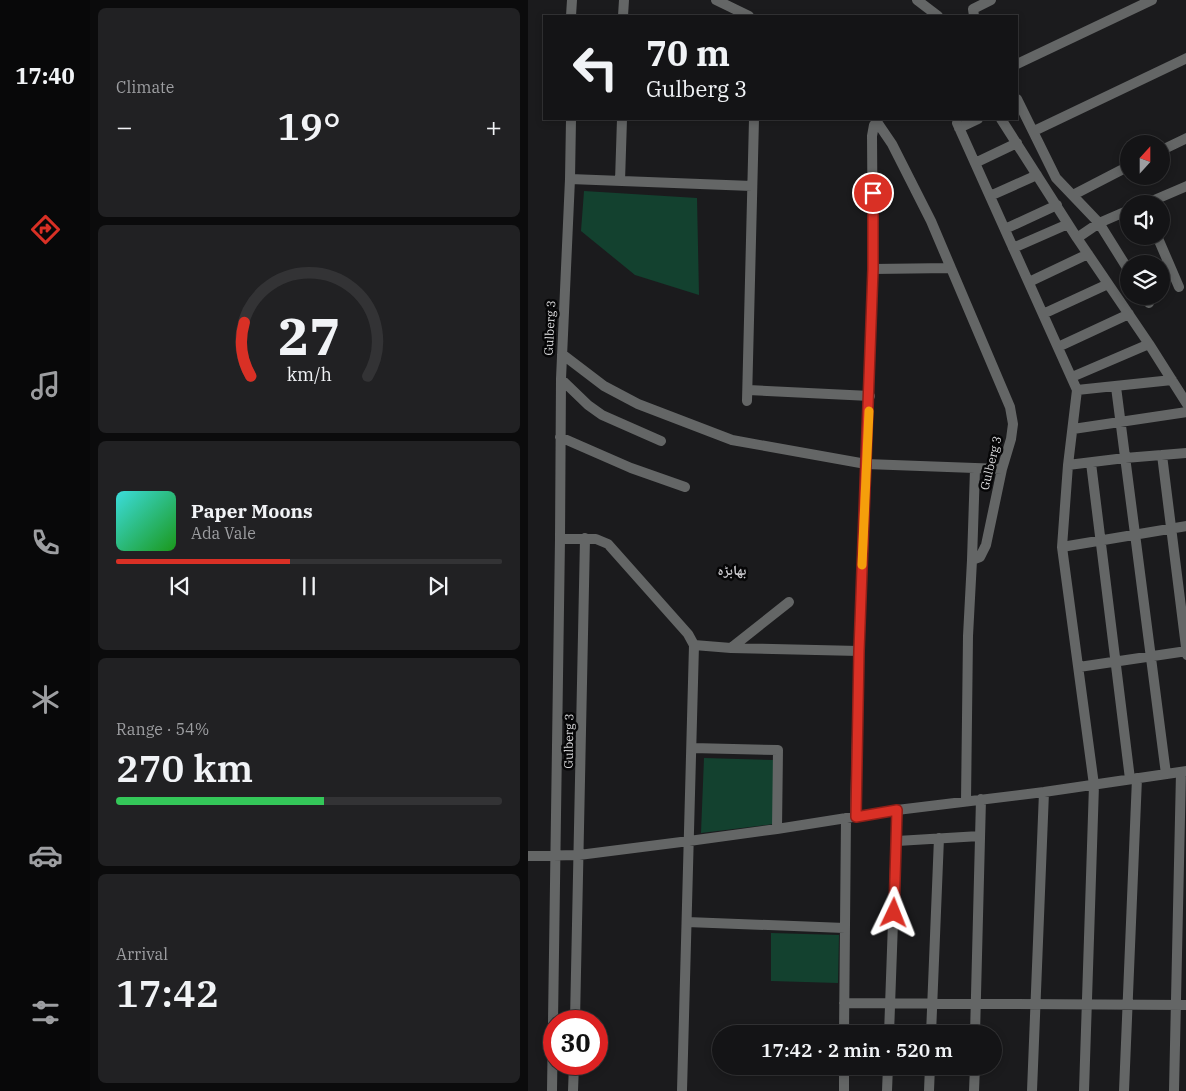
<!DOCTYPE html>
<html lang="en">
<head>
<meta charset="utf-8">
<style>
  :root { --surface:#141416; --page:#212123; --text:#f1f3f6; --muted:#9d9ea1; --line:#333335; --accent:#d93025 }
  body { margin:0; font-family:"IBM Plex Serif","Noto Naskh Arabic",serif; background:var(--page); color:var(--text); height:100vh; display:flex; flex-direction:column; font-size:19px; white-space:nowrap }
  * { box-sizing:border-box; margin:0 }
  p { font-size:16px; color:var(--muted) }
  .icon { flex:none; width:28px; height:28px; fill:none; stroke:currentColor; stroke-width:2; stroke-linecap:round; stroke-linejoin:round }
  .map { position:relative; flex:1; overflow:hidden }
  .details { display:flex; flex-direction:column; gap:8px; padding:8px; background:#0b0b0c; width:438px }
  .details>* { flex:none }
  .banner { position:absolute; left:15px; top:15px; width:475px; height:105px; border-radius:0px; box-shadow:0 2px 8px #0003,0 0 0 1px var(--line); background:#141416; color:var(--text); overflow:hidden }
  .needle { width:32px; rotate:21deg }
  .tools { position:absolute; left:592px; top:135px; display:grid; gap:10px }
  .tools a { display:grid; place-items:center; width:50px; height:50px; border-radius:50%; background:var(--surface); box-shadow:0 2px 8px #0003,0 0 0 1px var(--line); font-size:25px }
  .speed { position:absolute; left:15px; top:1010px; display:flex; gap:10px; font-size:25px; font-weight:700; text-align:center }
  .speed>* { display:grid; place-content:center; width:65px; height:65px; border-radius:50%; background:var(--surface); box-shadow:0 2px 8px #0003,0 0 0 1px var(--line); line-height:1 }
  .speed .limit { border:8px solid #d22; background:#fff; color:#111 }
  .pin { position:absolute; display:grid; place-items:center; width:42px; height:42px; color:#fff; margin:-21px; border:2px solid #fff; border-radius:50%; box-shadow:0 1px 5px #0007 }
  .me { position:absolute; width:55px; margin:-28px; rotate:2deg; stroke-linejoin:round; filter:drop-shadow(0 0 4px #0008) }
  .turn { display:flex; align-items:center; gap:18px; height:105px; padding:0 20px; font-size:22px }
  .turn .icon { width:65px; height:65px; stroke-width:2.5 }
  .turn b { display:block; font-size:35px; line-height:42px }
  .big { font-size:38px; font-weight:600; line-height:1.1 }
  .details .card { flex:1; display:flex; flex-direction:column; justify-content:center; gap:8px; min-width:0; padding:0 18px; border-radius:8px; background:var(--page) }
  .details .dial { align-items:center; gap:0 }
  .dial svg { height:130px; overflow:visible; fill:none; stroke:var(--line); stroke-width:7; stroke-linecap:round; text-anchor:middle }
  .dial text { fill:var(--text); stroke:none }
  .song { display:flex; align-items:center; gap:15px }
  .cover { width:60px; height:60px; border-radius:8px; background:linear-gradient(135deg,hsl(180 70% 55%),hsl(120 70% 35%)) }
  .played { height:5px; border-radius:2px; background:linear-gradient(90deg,var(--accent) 45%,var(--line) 45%) }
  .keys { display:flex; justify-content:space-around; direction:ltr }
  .heat { display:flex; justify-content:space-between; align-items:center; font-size:28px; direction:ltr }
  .charge { height:8px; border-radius:4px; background:linear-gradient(90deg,#34c759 54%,var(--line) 0) }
  .trip { position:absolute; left:184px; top:1025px; width:290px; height:50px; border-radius:25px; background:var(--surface); box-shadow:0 2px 8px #0003,0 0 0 1px var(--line); font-weight:600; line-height:50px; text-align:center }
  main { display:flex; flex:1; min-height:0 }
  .tab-bar { display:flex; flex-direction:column; width:90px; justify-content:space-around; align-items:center; background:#080809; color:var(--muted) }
  .tab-bar .icon { width:35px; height:35px }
  .tab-bar .on { color:var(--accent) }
  .tab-bar b { font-size:22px; color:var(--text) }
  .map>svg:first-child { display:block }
  .green { fill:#13412f }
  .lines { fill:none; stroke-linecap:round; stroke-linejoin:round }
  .minor { stroke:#646666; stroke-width:10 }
  .route-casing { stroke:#8d1f18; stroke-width:12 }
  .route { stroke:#d93025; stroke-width:9 }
  .slow { stroke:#f59e0b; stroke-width:9 }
  .labels { text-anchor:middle; stroke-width:5; stroke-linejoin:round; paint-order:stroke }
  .street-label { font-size:12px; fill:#dadadc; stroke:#060607 }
  .neighbourhood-label { font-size:14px; font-weight:bold; fill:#c9c8cc; stroke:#060607 }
</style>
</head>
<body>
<main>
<nav class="tab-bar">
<b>17:40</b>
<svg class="icon on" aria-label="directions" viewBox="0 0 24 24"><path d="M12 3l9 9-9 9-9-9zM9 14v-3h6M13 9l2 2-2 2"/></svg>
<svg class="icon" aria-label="music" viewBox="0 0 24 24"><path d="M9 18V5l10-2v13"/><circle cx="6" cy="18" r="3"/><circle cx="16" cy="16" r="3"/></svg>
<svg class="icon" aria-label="phone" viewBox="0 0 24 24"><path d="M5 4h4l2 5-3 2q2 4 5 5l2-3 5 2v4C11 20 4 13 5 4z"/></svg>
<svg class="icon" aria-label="climate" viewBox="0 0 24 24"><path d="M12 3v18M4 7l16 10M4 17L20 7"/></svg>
<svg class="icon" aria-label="car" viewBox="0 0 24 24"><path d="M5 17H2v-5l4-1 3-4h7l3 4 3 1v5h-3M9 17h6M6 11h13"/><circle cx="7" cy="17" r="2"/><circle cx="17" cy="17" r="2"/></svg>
<svg class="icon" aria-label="filters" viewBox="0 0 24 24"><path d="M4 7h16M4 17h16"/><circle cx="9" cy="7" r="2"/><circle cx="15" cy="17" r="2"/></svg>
</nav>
<section class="details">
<div class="card"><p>Climate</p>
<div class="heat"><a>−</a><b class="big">19°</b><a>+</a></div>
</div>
<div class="card dial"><svg viewBox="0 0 100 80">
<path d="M14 69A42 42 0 1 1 86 69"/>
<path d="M14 69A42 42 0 0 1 10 36" stroke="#d93025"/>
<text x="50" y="56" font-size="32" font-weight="700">27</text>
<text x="50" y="72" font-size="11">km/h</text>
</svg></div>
<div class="card">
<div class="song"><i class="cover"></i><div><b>Paper Moons</b><p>Ada Vale</p></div></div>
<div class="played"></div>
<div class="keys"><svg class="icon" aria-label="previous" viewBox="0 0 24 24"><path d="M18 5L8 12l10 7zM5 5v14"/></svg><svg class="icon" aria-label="pause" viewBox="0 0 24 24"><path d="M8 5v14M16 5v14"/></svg><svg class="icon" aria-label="next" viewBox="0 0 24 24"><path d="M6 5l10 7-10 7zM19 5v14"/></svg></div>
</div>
<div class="card"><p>Range · 54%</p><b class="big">270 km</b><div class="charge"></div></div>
<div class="card"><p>Arrival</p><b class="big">17:42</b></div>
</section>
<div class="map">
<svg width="659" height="1091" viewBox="0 0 659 1091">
  <rect width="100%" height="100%" fill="#1b1b1d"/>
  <!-- green -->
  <path class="green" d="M56,191L169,198L171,295L107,275L53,231Z
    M176,758L246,760V824L173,833Z
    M243,933L311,935L310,983L243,981Z"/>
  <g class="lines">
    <!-- minor -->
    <path class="minor" d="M188,0L221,16
      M389,0L410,16
      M43,16L44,0
      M95,16L96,0
      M446,16L445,9L463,0
      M489,64L624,0
      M489,99L528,178L571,223L601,271
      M347,119L364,144L403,221L482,407L485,424L483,439L474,469L458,545L452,557L444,560L440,636L438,801
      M473,119L549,238L621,344L659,404
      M429,123L549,390L540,465L534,547L566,785L556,1091
      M431,128L450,119
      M506,131L659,58
      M634,150L659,138
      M447,163L489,143
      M42,179L224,186
      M92,181L94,119
      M545,195L601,166
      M462,196L509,175
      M617,204L659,186
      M477,229L529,205
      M629,236L651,287
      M549,238L571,223L601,210
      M485,248L540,224
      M345,269L423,268
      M501,282L560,254
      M617,296L621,303
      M515,314L580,284
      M530,347L601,314
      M34,354L76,386L110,404L204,440L338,464L474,469
      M544,377L621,344
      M33,379L60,405L74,415L133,441
      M588,387L638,774
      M220,390L342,396
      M549,390L644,380
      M219,401L226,119
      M545,429L659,412
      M32,437L103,468L157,487
      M634,455L659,655
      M563,463L602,779
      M540,465L597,458L659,453
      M32,539H68L80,544L160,634L166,645L154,1091
      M534,547L659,526
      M444,560L447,469
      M166,645L203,648L331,651
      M203,648L261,602
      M551,667L659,651
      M164,748L250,750L249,829
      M327,817L331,651L345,269L344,136L346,125L350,123
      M369,841L452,836
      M0,856L51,855L161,841L249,829L369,810L516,792L659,771
      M159,922L317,928
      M316,1003L659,1005
      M47,1021L57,538
      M316,1034L318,818
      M361,1034L369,810
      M403,1034L411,838
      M447,1034L453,799
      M24,1091L32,539L33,379L42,179L43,119
      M45,1091L46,1064
      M316,1091V1066
      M359,1091L360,1066
      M401,1091L402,1066
      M446,1091L447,1066
      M504,1091L516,792
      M596,1091L609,778
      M646,1091L653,772"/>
  </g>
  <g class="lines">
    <!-- route casing -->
    <g class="route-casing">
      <path id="route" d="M345,193V269L331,651L328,817L369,810L366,913"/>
    </g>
    <!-- route -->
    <use href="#route" class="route"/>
    <!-- slow -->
    <path class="slow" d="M334,565L341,411"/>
  </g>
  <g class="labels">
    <!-- street labels -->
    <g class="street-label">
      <text transform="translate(22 328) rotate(-87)" y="4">Gulberg 3</text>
      <text transform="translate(463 463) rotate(-76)" y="4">Gulberg 3</text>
      <text transform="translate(41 741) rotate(-89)" y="4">Gulberg 3</text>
    </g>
    <!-- neighbourhood labels -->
    <g class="neighbourhood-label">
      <text x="204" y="575">بھابڑہ</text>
    </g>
  </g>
</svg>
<div class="tools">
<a><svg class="needle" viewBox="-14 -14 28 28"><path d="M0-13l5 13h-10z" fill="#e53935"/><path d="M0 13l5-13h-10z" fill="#9d9ea1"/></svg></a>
<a><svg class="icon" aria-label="sound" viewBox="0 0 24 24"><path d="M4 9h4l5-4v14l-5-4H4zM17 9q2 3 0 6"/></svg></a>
<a><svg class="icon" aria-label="layers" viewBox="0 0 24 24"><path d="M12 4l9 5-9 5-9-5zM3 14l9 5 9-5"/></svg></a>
</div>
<div class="speed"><div class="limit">30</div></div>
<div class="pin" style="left:345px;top:193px;background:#d93025"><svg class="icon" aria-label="arrive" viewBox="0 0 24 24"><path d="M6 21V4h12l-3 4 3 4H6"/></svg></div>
<svg class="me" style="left:366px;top:913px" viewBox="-20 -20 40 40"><path d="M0-17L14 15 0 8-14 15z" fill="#d93025" stroke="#fff" stroke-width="4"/></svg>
<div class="trip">17:42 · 2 min · 520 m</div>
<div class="banner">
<div class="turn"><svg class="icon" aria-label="left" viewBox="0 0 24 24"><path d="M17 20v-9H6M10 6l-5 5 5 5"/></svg><div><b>70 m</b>Gulberg 3</div></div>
</div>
</div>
</main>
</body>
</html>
